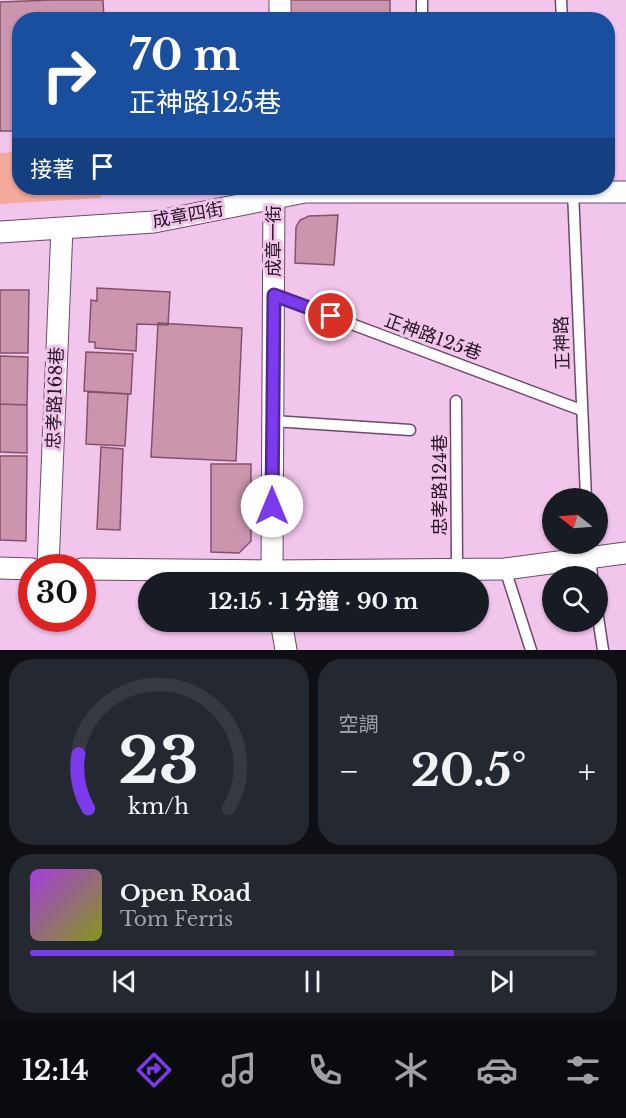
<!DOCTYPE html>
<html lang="zh-TW">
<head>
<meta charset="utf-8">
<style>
  :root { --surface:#171b24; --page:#242831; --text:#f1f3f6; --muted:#9ea1a6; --line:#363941; --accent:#7c3aed }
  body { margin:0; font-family:"Libre Baskerville","Noto Sans TC",serif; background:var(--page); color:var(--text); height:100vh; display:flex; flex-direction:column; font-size:22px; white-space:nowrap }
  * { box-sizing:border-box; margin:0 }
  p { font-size:20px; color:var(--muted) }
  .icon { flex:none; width:33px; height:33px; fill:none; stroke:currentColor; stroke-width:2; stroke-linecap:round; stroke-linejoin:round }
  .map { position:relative; height:650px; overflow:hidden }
  .side { display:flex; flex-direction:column; gap:9px; padding:9px; background:#0d0f14; flex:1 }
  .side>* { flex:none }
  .banner { position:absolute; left:12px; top:12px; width:603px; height:183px; border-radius:24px; box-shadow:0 2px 4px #0004; background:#1a4fa0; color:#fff; overflow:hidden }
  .needle { width:39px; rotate:287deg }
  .buttons { position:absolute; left:542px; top:488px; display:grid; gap:12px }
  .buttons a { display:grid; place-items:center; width:66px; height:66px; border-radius:50%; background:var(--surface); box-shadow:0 2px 4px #0004; font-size:30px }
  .speed { position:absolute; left:18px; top:554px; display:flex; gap:12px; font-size:30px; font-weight:700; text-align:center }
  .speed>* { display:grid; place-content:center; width:78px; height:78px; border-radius:50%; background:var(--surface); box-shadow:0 2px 4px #0004; line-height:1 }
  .speed .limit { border:9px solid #d22; background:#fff; color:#111 }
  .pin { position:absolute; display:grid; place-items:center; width:51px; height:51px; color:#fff; margin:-26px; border:3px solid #fff; border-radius:50%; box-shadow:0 2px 6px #0007 }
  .me { position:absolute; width:66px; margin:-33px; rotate:0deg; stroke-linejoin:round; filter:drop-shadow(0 0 4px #0008) }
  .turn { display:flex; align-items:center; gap:21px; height:126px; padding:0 18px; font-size:27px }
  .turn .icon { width:78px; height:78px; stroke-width:2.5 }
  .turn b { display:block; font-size:42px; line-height:51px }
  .then { display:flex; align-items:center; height:57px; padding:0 18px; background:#0003; gap:12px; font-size:22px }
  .big { font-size:45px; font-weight:700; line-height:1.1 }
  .side .widget { flex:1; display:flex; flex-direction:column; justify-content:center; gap:9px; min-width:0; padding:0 21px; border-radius:24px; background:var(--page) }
  .side .dial { align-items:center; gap:0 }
  .dial svg { height:156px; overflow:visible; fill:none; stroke:var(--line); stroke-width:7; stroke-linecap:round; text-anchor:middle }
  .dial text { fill:var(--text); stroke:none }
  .song { display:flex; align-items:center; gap:18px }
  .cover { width:72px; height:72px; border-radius:9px; background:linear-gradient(135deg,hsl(280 70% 55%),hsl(70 70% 35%)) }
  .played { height:6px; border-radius:3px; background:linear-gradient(90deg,var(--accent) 75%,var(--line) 75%) }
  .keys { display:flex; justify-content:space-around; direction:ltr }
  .heat { display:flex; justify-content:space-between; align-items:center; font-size:33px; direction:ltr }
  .side .tiles { flex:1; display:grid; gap:9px; grid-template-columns:1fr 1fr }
  .widget:last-child { grid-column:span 2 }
  .trip { position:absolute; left:138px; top:572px; width:351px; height:60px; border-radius:30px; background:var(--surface); box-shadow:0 2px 4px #0004; font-weight:700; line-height:60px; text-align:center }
  .tab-bar { display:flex; height:96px; justify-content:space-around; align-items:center; background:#090b0e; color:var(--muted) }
  .tab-bar .icon { width:42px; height:42px }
  .tab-bar .current { color:var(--accent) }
  .tab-bar b { font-size:27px; color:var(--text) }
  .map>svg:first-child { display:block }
  .green { fill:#f5a99c }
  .building { fill:#cb95ae; stroke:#83526a; stroke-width:1.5 }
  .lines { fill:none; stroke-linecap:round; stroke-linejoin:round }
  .service-casing { stroke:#6e486b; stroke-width:13 }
  .minor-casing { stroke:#6e486b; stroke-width:23 }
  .service { stroke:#fff; stroke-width:10 }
  .minor { stroke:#fff; stroke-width:21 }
  .route-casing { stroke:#51269a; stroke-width:15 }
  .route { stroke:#7c3aed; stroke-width:10 }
  .labels { text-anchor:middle; stroke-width:6; stroke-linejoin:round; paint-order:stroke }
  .street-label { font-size:18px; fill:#261624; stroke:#f2c5ed }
</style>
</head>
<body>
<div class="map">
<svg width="626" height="650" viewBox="0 0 626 650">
  <rect width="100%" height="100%" fill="#f2c5ed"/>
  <!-- green -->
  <path class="green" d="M19,152L20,188H100L101,198L0,204V153Z"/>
  <!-- building -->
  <path class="building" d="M51,0H103L104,20H20V131H0V2Z
    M285,0H390V20H285Z
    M338,215L334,265L295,263L296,227L300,220L309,216Z
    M97,288L170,292L168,325L137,324L136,351L95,348V342H89L91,300L97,301Z
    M0,290H29L28,353H0Z
    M158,323L242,328L236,461L151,457Z
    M86,352L133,354L131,394L84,391Z
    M0,356L28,357L27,405L0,404Z
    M88,392L128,394L125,446L86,444Z
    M0,404L27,405V453L0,452Z
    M101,447L123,449L120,530L97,529Z
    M0,456H27L26,541L0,540Z
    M211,464H251V541L239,553L211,552Z"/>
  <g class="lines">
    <!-- service casing -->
    <g class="service-casing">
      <path id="service" d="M422,0V20
        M561,0L562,20
        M573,191L586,498
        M274,295L581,410
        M456,401L457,569
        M273,421L410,430
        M589,543L592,576
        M505,569L531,650
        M597,610L603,650"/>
    </g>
    <!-- minor casing -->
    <g class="minor-casing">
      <path id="minor" d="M280,20V0
        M0,232L154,222L305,192H626
        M48,567L62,228
        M0,568L32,569
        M82,569L272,571L505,569L626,553
        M274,582L272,571L274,188
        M281,621L286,650"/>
    </g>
    <!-- service -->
    <use href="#service" class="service"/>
    <!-- minor -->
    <use href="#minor" class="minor"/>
  </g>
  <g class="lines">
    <!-- route casing -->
    <g class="route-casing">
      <path id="route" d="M272,506L274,295L331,316"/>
    </g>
    <!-- route -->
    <use href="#route" class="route"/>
  </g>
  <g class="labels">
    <!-- street labels -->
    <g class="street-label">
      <text transform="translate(188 215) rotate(-10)" y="6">成章四街</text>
      <text transform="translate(274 241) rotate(-90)" y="6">成章一街</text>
      <text transform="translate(433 337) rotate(20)" y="6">正神路125巷</text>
      <text transform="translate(562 343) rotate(-92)" y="6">正神路</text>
      <text transform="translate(55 398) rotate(-88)" y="6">忠孝路168巷</text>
      <text transform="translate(440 485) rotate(-90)" y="6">忠孝路124巷</text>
    </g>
  </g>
</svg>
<div class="buttons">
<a><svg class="needle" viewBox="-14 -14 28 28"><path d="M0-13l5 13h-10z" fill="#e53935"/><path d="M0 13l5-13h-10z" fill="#9ea1a6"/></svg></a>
<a><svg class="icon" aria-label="search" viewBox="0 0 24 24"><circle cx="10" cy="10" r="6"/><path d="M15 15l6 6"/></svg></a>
</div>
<div class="speed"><div class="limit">30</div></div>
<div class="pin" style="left:331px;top:316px;background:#d93025"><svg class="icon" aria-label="arrive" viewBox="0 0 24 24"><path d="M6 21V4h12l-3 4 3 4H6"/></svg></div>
<svg class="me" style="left:272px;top:506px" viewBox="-20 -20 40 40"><circle r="19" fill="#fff"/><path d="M0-13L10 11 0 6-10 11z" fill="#7c3aed"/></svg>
<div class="trip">12:15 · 1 分鐘 · 90 m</div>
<div class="banner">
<div class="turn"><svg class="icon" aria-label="right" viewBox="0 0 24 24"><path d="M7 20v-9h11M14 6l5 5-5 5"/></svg><div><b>70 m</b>正神路125巷</div></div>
<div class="then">接著<svg class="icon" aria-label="arrive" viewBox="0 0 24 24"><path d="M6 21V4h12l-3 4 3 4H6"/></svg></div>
</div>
</div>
<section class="side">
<div class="tiles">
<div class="widget dial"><svg viewBox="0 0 100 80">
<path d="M14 69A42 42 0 1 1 86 69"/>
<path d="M14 69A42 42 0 0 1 9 41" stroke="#7c3aed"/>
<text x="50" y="56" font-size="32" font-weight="700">23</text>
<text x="50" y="72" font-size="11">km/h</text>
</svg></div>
<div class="widget"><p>空調</p>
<div class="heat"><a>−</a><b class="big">20.5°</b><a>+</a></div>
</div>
<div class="widget">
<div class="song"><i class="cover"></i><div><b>Open Road</b><p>Tom Ferris</p></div></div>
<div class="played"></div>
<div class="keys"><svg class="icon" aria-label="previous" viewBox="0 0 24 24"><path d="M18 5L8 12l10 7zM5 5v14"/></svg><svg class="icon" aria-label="pause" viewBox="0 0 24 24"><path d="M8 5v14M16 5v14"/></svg><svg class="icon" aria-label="next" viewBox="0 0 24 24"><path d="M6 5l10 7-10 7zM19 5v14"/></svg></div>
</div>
</div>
</section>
<nav class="tab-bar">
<b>12:14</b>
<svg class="icon current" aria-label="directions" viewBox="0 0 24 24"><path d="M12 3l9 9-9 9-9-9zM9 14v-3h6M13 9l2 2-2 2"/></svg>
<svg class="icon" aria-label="music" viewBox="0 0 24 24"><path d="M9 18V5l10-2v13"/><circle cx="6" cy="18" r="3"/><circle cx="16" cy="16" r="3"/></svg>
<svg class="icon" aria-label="phone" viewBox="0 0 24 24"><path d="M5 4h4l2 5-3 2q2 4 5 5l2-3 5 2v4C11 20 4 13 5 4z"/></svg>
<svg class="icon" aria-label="climate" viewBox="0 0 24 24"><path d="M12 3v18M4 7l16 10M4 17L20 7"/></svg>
<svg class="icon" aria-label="car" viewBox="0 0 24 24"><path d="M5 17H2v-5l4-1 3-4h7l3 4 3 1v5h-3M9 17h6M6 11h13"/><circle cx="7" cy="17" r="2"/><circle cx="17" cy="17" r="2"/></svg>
<svg class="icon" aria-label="filters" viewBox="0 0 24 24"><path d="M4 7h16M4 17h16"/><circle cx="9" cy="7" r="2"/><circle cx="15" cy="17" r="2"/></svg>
</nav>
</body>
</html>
